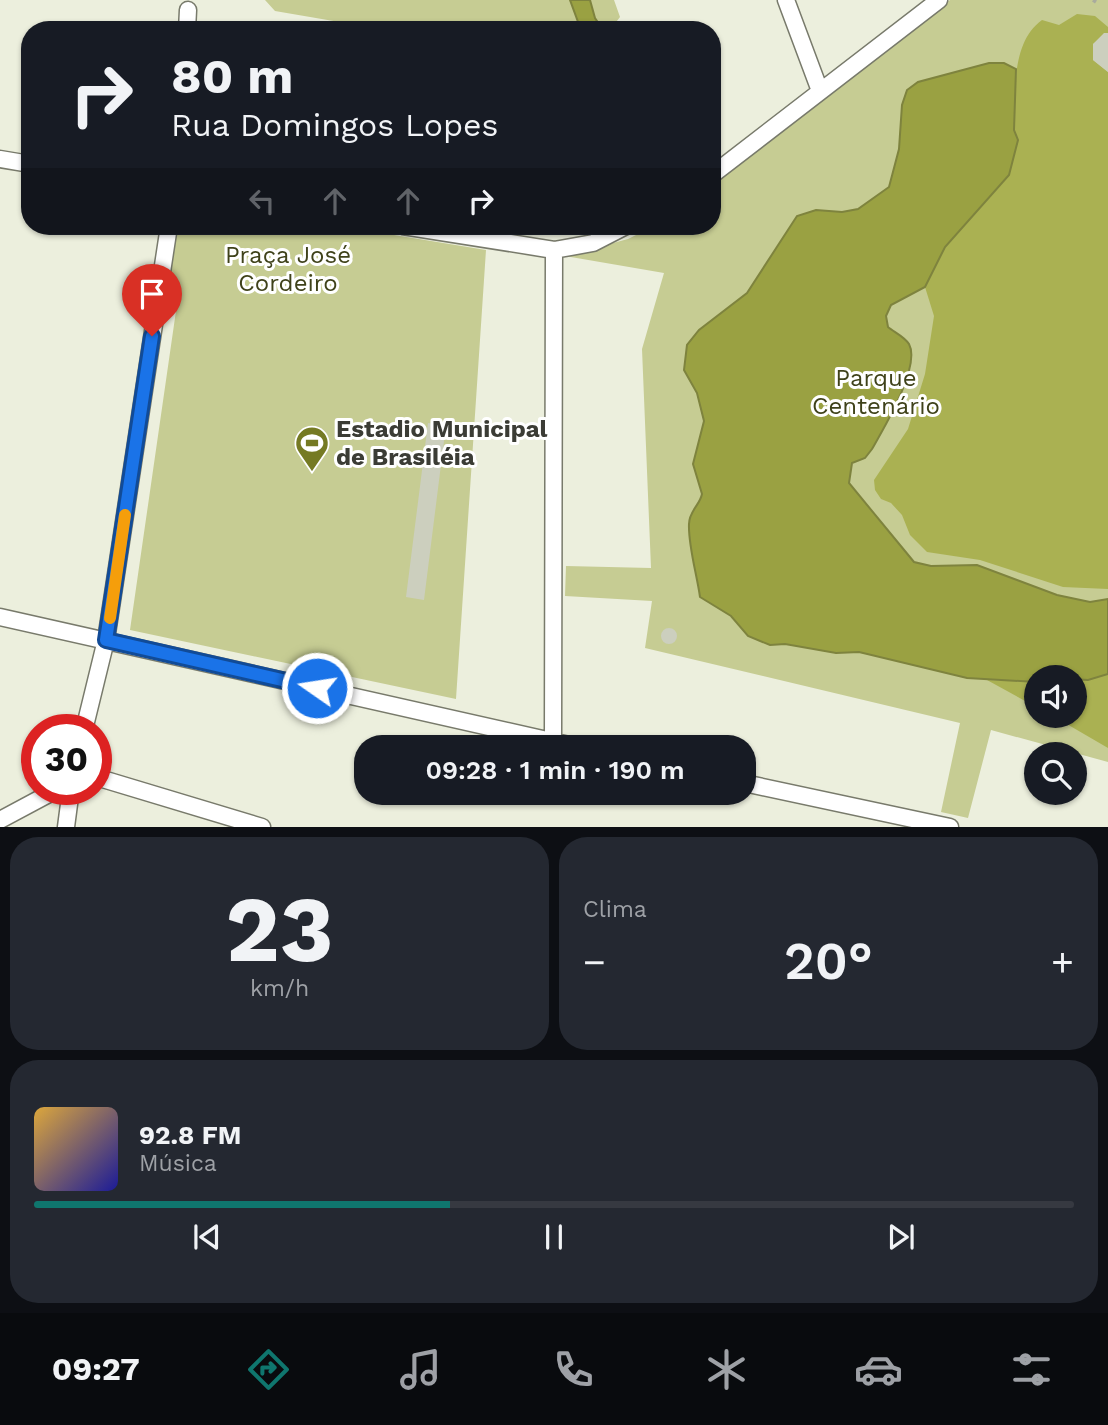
<!DOCTYPE html>
<html lang="pt">
<head>
<meta charset="utf-8">
<style>
  :root { --surface:#171b24; --page:#242831; --text:#f1f3f6; --muted:#9ea1a6; --line:#363941; --accent:#0f766e }
  body { margin:0; font-family:"Work Sans",sans-serif; background:var(--page); color:var(--text); height:100vh; display:flex; flex-direction:column; font-size:26px; white-space:nowrap }
  * { box-sizing:border-box; margin:0 }
  p { font-size:23px; color:var(--muted) }
  .icon { flex:none; width:38px; height:38px; fill:none; stroke:currentColor; stroke-width:2; stroke-linecap:round; stroke-linejoin:round }
  .map { position:relative; height:827px; overflow:hidden }
  .sheet { display:flex; flex-direction:column; gap:10px; padding:10px; background:#0d0f14; flex:1 }
  .sheet>* { flex:none }
  .guide { position:absolute; left:21px; top:21px; width:700px; height:214px; border-radius:28px; box-shadow:0 2px 5px #0004; background:#171b24; color:var(--text); overflow:hidden }
  .fabs { position:absolute; left:1024px; top:665px; display:grid; gap:14px }
  .fabs a { display:grid; place-items:center; width:63px; height:63px; border-radius:50%; background:var(--surface); box-shadow:0 2px 5px #0004; font-size:35px }
  .speed { position:absolute; left:21px; top:714px; display:flex; gap:14px; font-size:35px; font-weight:700; text-align:center }
  .speed>* { display:grid; place-content:center; width:91px; height:91px; border-radius:50%; background:var(--surface); box-shadow:0 2px 5px #0004; line-height:1 }
  .speed .limit { border:10px solid #d22; background:#fff; color:#111 }
  .pin { position:absolute; display:grid; place-items:center; width:60px; height:60px; color:#fff; margin:-72px -30px; border-radius:50% 50% 50% 0; rotate:-45deg; box-shadow:0 0 7px #0007 }
  .pin .icon { rotate:45deg }
  .me { position:absolute; width:77px; margin:-38px; rotate:283deg; stroke-linejoin:round; filter:drop-shadow(0 0 5px #0008) }
  .turn { display:flex; align-items:center; gap:24px; height:147px; padding:0 35px; font-size:32px }
  .turn .icon { width:91px; height:91px; stroke-width:2.5 }
  .turn b { display:block; font-size:49px; line-height:60px }
  .lanes { display:flex; align-items:center; height:66px; padding:0 35px; background:#0003; justify-content:center; gap:35px; direction:ltr }
  .lanes .off { opacity:.35 }
  .big { font-size:52px; font-weight:600; line-height:1.1 }
  .sheet .card { flex:1; display:flex; flex-direction:column; justify-content:center; gap:10px; min-width:0; padding:0 24px; border-radius:28px; background:var(--page) }
  .sheet .dial { align-items:center; gap:0 }
  .dial b { font-size:91px; line-height:1 }
  .song { display:flex; align-items:center; gap:21px }
  .cover { width:84px; height:84px; border-radius:10px; background:linear-gradient(135deg,hsl(40 70% 55%),hsl(240 70% 35%)) }
  .played { height:7px; border-radius:4px; background:linear-gradient(90deg,var(--accent) 40%,var(--line) 40%) }
  .keys { display:flex; justify-content:space-around; direction:ltr }
  .heat { display:flex; justify-content:space-between; align-items:center; font-size:38px; direction:ltr }
  .sheet .tiles { flex:1; display:grid; gap:10px; grid-template-columns:1fr 1fr }
  .card:last-child { grid-column:span 2 }
  .trip { position:absolute; left:354px; top:735px; width:402px; height:70px; border-radius:28px; background:var(--surface); box-shadow:0 2px 5px #0004; font-weight:600; line-height:70px; text-align:center }
  .dock { display:flex; height:112px; justify-content:space-around; align-items:center; background:#090b0e; color:var(--muted) }
  .dock .icon { width:49px; height:49px }
  .dock .selected { color:var(--accent) }
  .dock b { font-size:32px; color:var(--text) }
  .map>svg:first-child { display:block }
  .green { fill:#c6cc93; fill-rule:evenodd }
  .forest { fill:#aab152 }
  .water { fill:#9aa142; stroke:#7e833e; stroke-width:2 }
  .building { fill:#cccfbe }
  .lines { fill:none; stroke-linecap:round; stroke-linejoin:round }
  .minor-casing { stroke:#787a6b; stroke-width:19 }
  .path { stroke:#a9ab9d; stroke-width:3.5; stroke-dasharray:5 3.5; stroke-linecap:butt }
  .minor { stroke:#fff; stroke-width:16 }
  .route-casing { stroke:#114b97; stroke-width:18 }
  .route { stroke:#1a73e8; stroke-width:12 }
  .slow { stroke:#f59e0b; stroke-width:12 }
  .labels { text-anchor:middle; stroke-width:6; stroke-linejoin:round; paint-order:stroke }
  .park-label { font-size:24px; fill:#3f421a; stroke:#fff }
  .poi-label { font-size:24px; font-weight:bold; fill:#3b3c35; stroke:#fff; text-anchor:start }
</style>
</head>
<body>
<div class="map">
<svg width="1108" height="827" viewBox="0 0 1108 827">
  <rect width="100%" height="100%" fill="#ecefdd"/>
  <!-- green -->
  <path class="green" d="M265,0H570L581,30H386L275,11Z
    M590,0H614L620,17L610,30H603L595,18Z
    M950,0H1108V762L991,730L968,818L941,812L960,723L645,648L652,601L565,596L566,566L651,568L642,349L664,273L565,256L628,239L654,226H712V184ZM1036,677H1074V716H1036Z
    M175,226H339L486,250L456,699L130,630L178,297L167,295Z"/>
  <!-- forest -->
  <path class="forest" d="M1077,14L1095,16L1108,27V33L1093,44V60L1108,72V589L1063,587L980,560L927,552L910,535L902,515L891,503L881,499L875,490L874,480L908,429L925,374L934,316L925,287L930,274L945,247L1002,183L1018,140L1014,130C1016,95 1010,43 1042,20L1059,25Z
    M1108,674V748L1053,716H1074L1075,679L1088,680Z
    M987,680L1036,682V707Z"/>
  <!-- water -->
  <path class="water" d="M570,0H590L595,18L603,30H581Z
    M989,63H1004L1016,69L1014,130L1018,140L1009,175L945,247L925,287L891,305L886,316L888,327C894,332 905,337 909,344C921,366 884,428 872,449L865,458L852,463L849,483L914,562L931,566L977,565L1057,595L1090,602L1108,599V674L1088,680L1036,677V682L967,678L859,652L836,653L785,644L770,645L748,636L731,616L700,597C697,575 688,545 689,524C689,511 700,505 702,494L693,464L704,421L697,393L684,370L687,345L699,330L747,293L797,216L816,210L842,212L858,209L889,187L899,149L902,105L907,90L918,82Z"/>
  <!-- building -->
  <path class="building" d="M1104,33H1108V72L1093,60V44Z
    M428,423L446,425L424,600L406,597Z
    M661 636a8 8 0 1 1 16 0a8 8 0 1 1-16 0Z"/>
  <g class="lines">
    <!-- minor casing -->
    <g class="minor-casing">
      <path id="minor" d="M786,0L820,91
        M187,30L188,10
        M0,159L30,164
        M712,175L939,0
        M403,226L554,250L593,243L626,226
        M0,617L578,747
        M84,730L106,640L169,226
        M553,742L554,250
        M96,777L262,827
        M744,783L950,827
        M0,820L58,789
        M66,827L71,789"/>
    </g>
    <!-- path -->
    <path class="path" d="M1093,0L1096,2"/>
    <!-- minor -->
    <use href="#minor" class="minor"/>
  </g>
  <g class="lines">
    <!-- route casing -->
    <g class="route-casing">
      <path id="route" d="M152,336L106,640L317,688"/>
    </g>
    <!-- route -->
    <use href="#route" class="route"/>
    <!-- slow -->
    <path class="slow" d="M110,618L125,515"/>
  </g>
  <!-- icons -->
  <defs>
    <g id="stadium-pin" transform="scale(1.75)"><path d="M0 17L-7.5 6A9.5 9.5 0 1 1 7.5 6Z" fill="#757a23" stroke="#fff"/><path d="M0-5a6.5 5 0 1 0 0 10a6.5 5 0 1 0 0-10ZM-3.5-1.8h7v3.6h-7Z" fill="#fff"/></g>
  </defs>
  <g fill-rule="evenodd">
    <use href="#stadium-pin" x="312" y="443"/>
  </g>
  <g class="labels">
    <!-- park labels -->
    <g class="park-label">
      <text x="288" y="263">Praça José<tspan x="288" dy="28">Cordeiro</tspan></text>
      <text x="876" y="386">Parque<tspan x="876" dy="28">Centenário</tspan></text>
    </g>
    <!-- poi labels -->
    <g class="poi-label">
      <text x="336" y="437">Estadio Municipal<tspan x="336" dy="28">de Brasiléia</tspan></text>
    </g>
  </g>
</svg>
<div class="fabs">
<a><svg class="icon" aria-label="sound" viewBox="0 0 24 24"><path d="M4 9h4l5-4v14l-5-4H4zM17 9q2 3 0 6"/></svg></a>
<a><svg class="icon" aria-label="search" viewBox="0 0 24 24"><circle cx="10" cy="10" r="6"/><path d="M15 15l6 6"/></svg></a>
</div>
<div class="speed"><div class="limit">30</div></div>
<div class="pin" style="left:152px;top:336px;background:#d93025"><svg class="icon" aria-label="arrive" viewBox="0 0 24 24"><path d="M6 21V4h12l-3 4 3 4H6"/></svg></div>
<svg class="me" style="left:317px;top:688px" viewBox="-20 -20 40 40"><circle r="17" fill="#1a73e8" stroke="#fff" stroke-width="3"/><path d="M0-11L8 9 0 5-8 9z" fill="#fff"/></svg>
<div class="trip">09:28 · 1 min · 190 m</div>
<div class="guide">
<div class="turn"><svg class="icon" aria-label="right" viewBox="0 0 24 24"><path d="M7 20v-9h11M14 6l5 5-5 5"/></svg><div><b>80 m</b>Rua Domingos Lopes</div></div>
<div class="lanes"><svg class="icon off" aria-label="left" viewBox="0 0 24 24"><path d="M17 20v-9H6M10 6l-5 5 5 5"/></svg><svg class="icon off" aria-label="ahead" viewBox="0 0 24 24"><path d="M12 20V5M6 11l6-6 6 6"/></svg><svg class="icon off" aria-label="ahead" viewBox="0 0 24 24"><path d="M12 20V5M6 11l6-6 6 6"/></svg><svg class="icon" aria-label="right" viewBox="0 0 24 24"><path d="M7 20v-9h11M14 6l5 5-5 5"/></svg></div>
</div>
</div>
<section class="sheet">
<div class="tiles">
<div class="card dial"><b>23</b><p>km/h</p></div>
<div class="card"><p>Clima</p>
<div class="heat"><a>−</a><b class="big">20°</b><a>+</a></div>
</div>
<div class="card">
<div class="song"><i class="cover"></i><div><b>92.8 FM</b><p>Música</p></div></div>
<div class="played"></div>
<div class="keys"><svg class="icon" aria-label="previous" viewBox="0 0 24 24"><path d="M18 5L8 12l10 7zM5 5v14"/></svg><svg class="icon" aria-label="pause" viewBox="0 0 24 24"><path d="M8 5v14M16 5v14"/></svg><svg class="icon" aria-label="next" viewBox="0 0 24 24"><path d="M6 5l10 7-10 7zM19 5v14"/></svg></div>
</div>
</div>
</section>
<nav class="dock">
<b>09:27</b>
<svg class="icon selected" aria-label="directions" viewBox="0 0 24 24"><path d="M12 3l9 9-9 9-9-9zM9 14v-3h6M13 9l2 2-2 2"/></svg>
<svg class="icon" aria-label="music" viewBox="0 0 24 24"><path d="M9 18V5l10-2v13"/><circle cx="6" cy="18" r="3"/><circle cx="16" cy="16" r="3"/></svg>
<svg class="icon" aria-label="phone" viewBox="0 0 24 24"><path d="M5 4h4l2 5-3 2q2 4 5 5l2-3 5 2v4C11 20 4 13 5 4z"/></svg>
<svg class="icon" aria-label="climate" viewBox="0 0 24 24"><path d="M12 3v18M4 7l16 10M4 17L20 7"/></svg>
<svg class="icon" aria-label="car" viewBox="0 0 24 24"><path d="M5 17H2v-5l4-1 3-4h7l3 4 3 1v5h-3M9 17h6M6 11h13"/><circle cx="7" cy="17" r="2"/><circle cx="17" cy="17" r="2"/></svg>
<svg class="icon" aria-label="filters" viewBox="0 0 24 24"><path d="M4 7h16M4 17h16"/><circle cx="9" cy="7" r="2"/><circle cx="15" cy="17" r="2"/></svg>
</nav>
</body>
</html>
